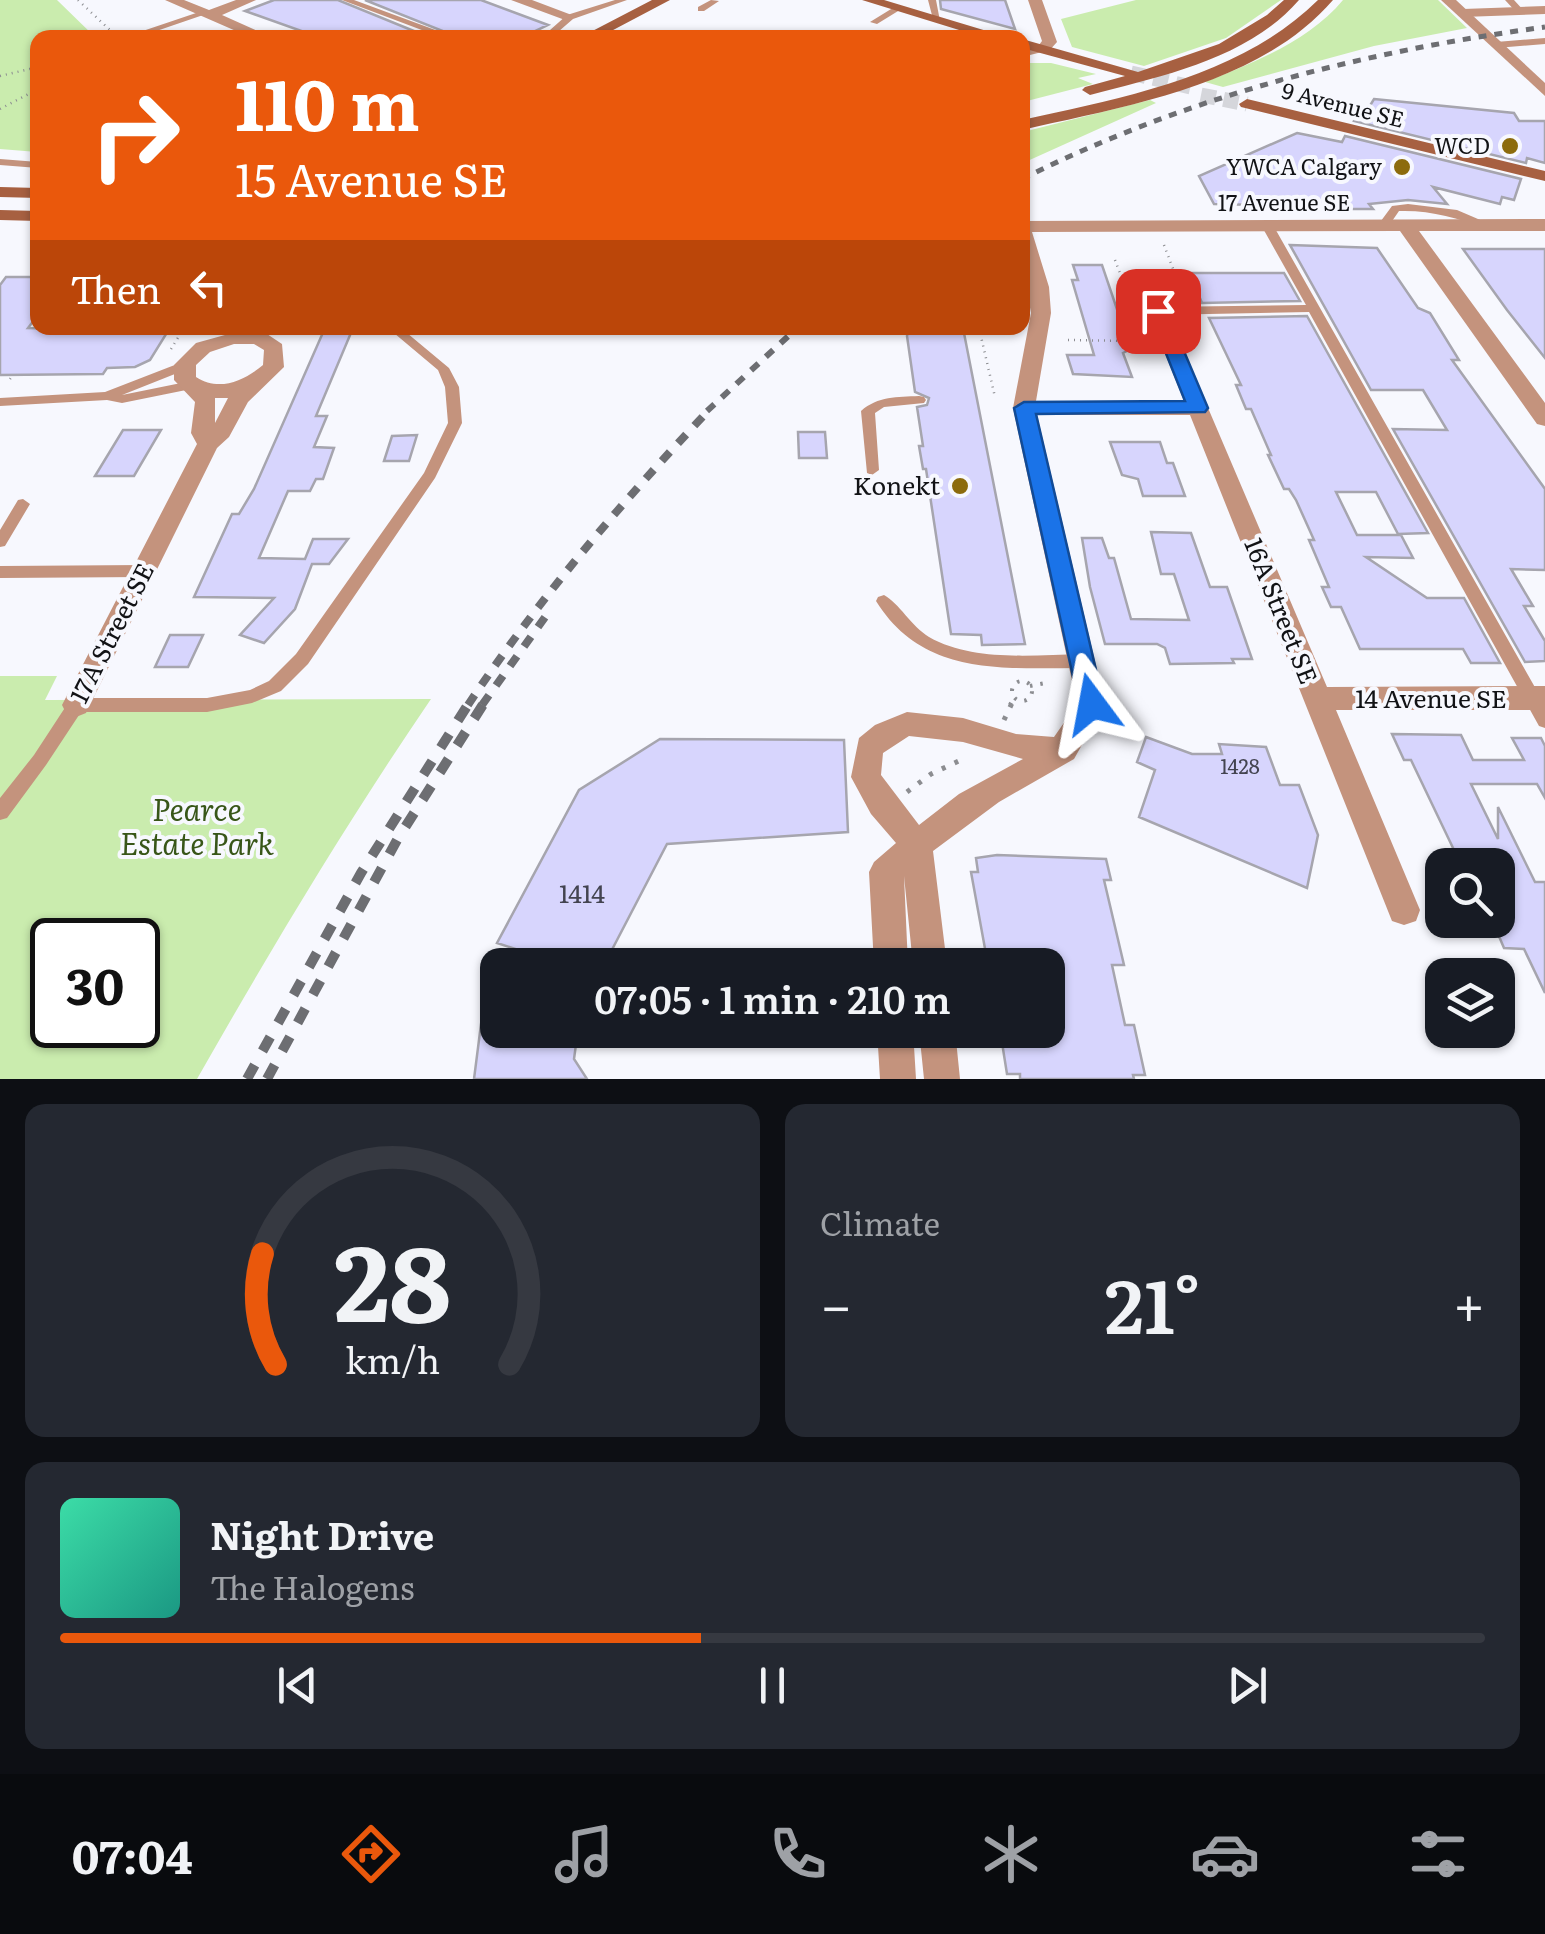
<!DOCTYPE html>
<html lang="en">
<head>
<meta charset="utf-8">
<style>
  :root { --surface:#171b24; --page:#242831; --text:#f1f3f6; --muted:#9ea1a6; --line:#363941; --accent:#ea580c }
  body { margin:0; font-family:Literata,serif; background:var(--page); color:var(--text); height:100vh; display:flex; flex-direction:column; font-size:38px; white-space:nowrap }
  * { box-sizing:border-box; margin:0 }
  p { font-size:32px; color:var(--muted) }
  .icon { flex:none; width:55px; height:55px; fill:none; stroke:currentColor; stroke-width:2; stroke-linecap:round; stroke-linejoin:round }
  .map { position:relative; height:1079px; overflow:hidden }
  .drawer { display:flex; flex-direction:column; gap:25px; padding:25px; background:#0d0f14; flex:1 }
  .drawer>* { flex:none }
  .hud { position:absolute; left:30px; top:30px; width:1000px; height:305px; border-radius:20px; box-shadow:0 2px 8px #0004; background:#ea580c; color:#fff; overflow:hidden }
  .tools { position:absolute; left:1425px; top:848px; display:grid; gap:20px }
  .tools a { display:grid; place-items:center; width:90px; height:90px; border-radius:20px; background:var(--surface); box-shadow:0 2px 8px #0004; font-size:50px }
  .speed { position:absolute; left:30px; top:918px; display:flex; gap:20px; font-size:50px; font-weight:700; text-align:center }
  .speed>* { display:grid; place-content:center; width:130px; height:130px; border-radius:50%; background:var(--surface); box-shadow:0 2px 8px #0004; line-height:1 }
  .speed .limit { border:5px solid #111; border-radius:15px; background:#fff; color:#111 }
  .pin { position:absolute; display:grid; place-items:center; width:85px; height:85px; color:#fff; margin:-42px; border-radius:20px; box-shadow:0 5px 15px #0006 }
  .me { position:absolute; width:110px; margin:-55px; rotate:347deg; stroke-linejoin:round; filter:drop-shadow(0 0 8px #0008) }
  .turn { display:flex; align-items:center; gap:35px; height:210px; padding:0 40px; font-size:45px }
  .turn .icon { width:130px; height:130px; stroke-width:2.5 }
  .turn b { display:block; font-size:70px; line-height:85px }
  .then { display:flex; align-items:center; height:95px; padding:0 40px; background:#0003; gap:20px; font-size:38px }
  .big { font-size:75px; font-weight:600; line-height:1.1 }
  .drawer .card { flex:1; display:flex; flex-direction:column; justify-content:center; gap:15px; min-width:0; padding:0 35px; border-radius:20px; background:var(--page) }
  .drawer .dial { align-items:center; gap:0 }
  .dial svg { height:260px; overflow:visible; fill:none; stroke:var(--line); stroke-width:7; stroke-linecap:round; text-anchor:middle }
  .dial text { fill:var(--text); stroke:none }
  .song { display:flex; align-items:center; gap:30px }
  .cover { width:120px; height:120px; border-radius:15px; background:linear-gradient(135deg,hsl(160 70% 55%),hsl(170 70% 35%)) }
  .played { height:10px; border-radius:5px; background:linear-gradient(90deg,var(--accent) 45%,var(--line) 45%) }
  .keys { display:flex; justify-content:space-around; direction:ltr }
  .heat { display:flex; justify-content:space-between; align-items:center; font-size:55px; direction:ltr }
  .drawer .tiles { flex:1; display:grid; gap:25px; grid-template-columns:1fr 1fr }
  .card:last-child { grid-column:span 2 }
  .trip { position:absolute; left:480px; top:948px; width:585px; height:100px; border-radius:20px; background:var(--surface); box-shadow:0 2px 8px #0004; font-weight:600; line-height:100px; text-align:center }
  .dock { display:flex; height:160px; justify-content:space-around; align-items:center; background:#090b0e; color:var(--muted) }
  .dock .icon { width:70px; height:70px }
  .dock .active { color:var(--accent) }
  .dock b { font-size:45px; color:var(--text) }
  .map>svg:first-child { display:block }
  .green { fill:#caecae; fill-rule:evenodd }
  .building { fill:#d7d5fd; stroke:#a6a5ae; stroke-width:2.5 }
  .lines { fill:none; stroke-linecap:round; stroke-linejoin:round }
  .secondary-tunnel { stroke:#d5d6db; stroke-width:15; stroke-dasharray:15 8; stroke-linecap:butt }
  .path-far2 { stroke:#8c8d91; stroke-width:2.5; stroke-dasharray:1 5; stroke-linecap:butt }
  .path-far1 { stroke:#8c8d91; stroke-width:4; stroke-dasharray:2.5 8; stroke-linecap:butt }
  .path { stroke:#8c8d91; stroke-width:5; stroke-dasharray:4 10; stroke-linecap:butt }
  .service { fill:#c4937d; fill-rule:evenodd }
  .minor { fill:#c4937d; fill-rule:evenodd }
  .tertiary { fill:#c4937d; fill-rule:evenodd }
  .secondary { fill:#a76041; fill-rule:evenodd }
  .rail-far3 { stroke:#6d6e72; stroke-width:5; stroke-dasharray:8 8; stroke-linecap:butt }
  .rail-far2 { stroke:#6d6e72; stroke-width:6; stroke-dasharray:10 10; stroke-linecap:butt }
  .rail-far1 { stroke:#6d6e72; stroke-width:8; stroke-dasharray:12 12; stroke-linecap:butt }
  .rail { stroke:#6d6e72; stroke-width:10; stroke-dasharray:16 16; stroke-linecap:butt }
  .route { fill:#1a73e8; stroke:#114b97; stroke-width:2.5 }
  .poi-dot { fill:#8c6b0d; stroke:#f7f8fe; stroke-width:4 }
  .labels { text-anchor:middle; stroke-width:8; stroke-linejoin:round; paint-order:stroke }
  .number-label { font-size:20px; fill:#434450 }
  .far-street-label { font-size:22px; fill:#121316; stroke:#f7f8fe }
  .far-poi-label { font-size:22px; fill:#121316; stroke:#f7f8fe; text-anchor:end }
  .poi-label { font-size:25px; fill:#121316; stroke:#f7f8fe; text-anchor:end }
  .street-label { font-size:25px; fill:#121316; stroke:#f7f8fe }
  .near-number-label { font-size:25px; fill:#434450 }
  .near-park-label { font-size:30px; font-style:italic; fill:#385618; stroke:#f7f8fe }
</style>
</head>
<body>
<div class="map">
<svg width="1545" height="1079" viewBox="0 0 1545 1079">
  <rect width="100%" height="100%" fill="#f7f8fe"/>
  <!-- green -->
  <path class="green" d="M0,0H57L95,37L38,38L37,152L0,149Z
    M1136,0H1281L1226,38L1144,66L1072,47L1061,19Z
    M1343,0H1438L1467,28L1374,46L1223,87L1205,82C1253,63 1309,41 1343,0Z
    M1023,63H1051L1096,74L1078,78L1093,84L1023,102Z
    M1150,100L1156,103L1023,163V132Z
    M0,676H57L45,700L431,699C347,822 271,949 197,1079H0ZM52,940H138V1025H52Z"/>
  <!-- building -->
  <path class="building" d="M274,0H338L431,38H321L245,11Z
    M365,0H481L548,25L521,38H460Z
    M940,0H1005L1015,29L941,9Z
    M1374,99L1514,113L1519,121H1545V163L1527,158L1526,163L1354,121L1361,108L1368,109Z
    M1297,133L1342,142L1345,136L1521,179L1514,200L1502,197L1500,204L1433,187L1447,204L1408,200L1369,204L1373,209H1261L1258,205L1214,204L1199,176Z
    M1290,245L1377,248L1418,308L1430,313L1459,360H1452L1545,489V570L1511,569L1533,606H1524L1545,641V661L1525,662L1393,429L1447,430L1423,390H1371Z
    M1463,249H1545V358L1507,310Z
    M1073,265H1102L1124,330L1144,342L1123,353L1132,377L1073,374L1067,355H1094L1072,280H1078Z
    M1182,273H1284L1300,301L1202,303L1197,291H1190Z
    M6,277H38V315L28,328L168,331L150,360L135,367L107,368L103,374L0,375V285Z
    M1307,316L1428,533L1398,534L1376,492H1336L1357,535H1401L1413,558L1366,557L1427,598H1464L1500,663H1471L1463,649H1360L1341,607H1331L1322,587H1329L1309,540H1314L1296,500L1289,489H1284L1268,455H1271L1251,409H1246L1236,385H1241L1209,318Z
    M325,328H353L316,416H327L314,447L334,448L323,479H316L310,491H288L259,558L305,559L313,539H348L329,564H312L295,609L264,643L240,635L274,598L194,597L232,514H239L254,489Z
    M909,328H963L1025,644L982,645L981,635L951,634L926,469H923L919,446H923L917,407L927,405L929,398L915,392L907,336Z
    M123,430H161L134,476H95Z
    M798,432H825L827,458H799Z
    M417,435L409,461H384L392,436Z
    M1110,442H1160L1167,463H1173L1185,496H1143L1138,479L1122,475Z
    M1151,532L1191,533L1210,587H1227L1252,659H1232L1234,663L1170,664L1165,648L1157,644H1105L1090,587L1082,538H1102L1109,558H1114L1131,619L1189,620L1174,574H1161Z
    M170,635H203L188,667H155Z
    M1392,734L1461,735L1473,760H1524L1512,738H1541L1545,746V798L1537,784H1471L1498,839V807L1535,882H1545V993L1524,949L1504,948L1498,934V850H1454L1411,760H1404Z
    M1146,737L1192,754H1222L1219,744L1266,747L1280,785H1299L1318,835L1307,888L1139,817L1155,770L1137,762Z
    M660,739L844,740L848,832L667,844L604,965H564L497,943L579,790Z
    M997,855L1106,859L1111,880H1104L1124,965H1112L1125,1025H1134L1145,1075H1133L1134,1079H1020V1074H1007L1000,1030H1048V965H988L971,872H978L976,858Z
    M485,993L498,994V1030H578L574,1059L587,1079H474Z"/>
  <g class="lines">
    <!-- secondary-tunnel -->
    <path class="secondary-tunnel" d="M1131,73L1191,87
      M1201,95L1247,104"/>
    <!-- path-far2 -->
    <path class="path-far2" d="M78,0L111,31
      M0,76L38,67
      M0,109L38,89
      M1164,245L1183,295
      M1115,260L1136,316
      M979,328L995,397
      M1068,340L1131,341L1143,334
      M1129,341L1138,347L1142,345
      M171,349L184,328
      M10,379L13,375"/>
    <!-- path-far1 -->
    <path class="path-far1" d="M1012 691a10 10 0 1 1 20 0a10 10 0 1 1-20 0Z
      M1030,686L1050,682
      M1010,705L1014,697"/>
    <!-- path -->
    <path class="path" d="M1004,720L1012,703
      M907,792L931,774L967,757"/>
    <!-- service -->
    <path class="service" d="M342,0H354L457,38H443Z
      M615,0H627L573,19L551,38H541L567,15Z
      M711,0L719,1L704,11H698V7Z
      M928,0H936L940,21L933,19Z
      M1505,0H1514L1525,12L1518,14Z
      M896,6L903,8L877,24L870,22Z
      M202,11L209,13L136,38H122Z
      M1545,38V44L1496,48L1492,45L1496,42Z
      M1043,46L1047,49L1046,51L1022,57V51Z
      M0,159L38,162V168L0,165Z
      M1408,204L1457,210L1492,225L1486,228C1456,218 1431,210 1399,211L1388,227H1380L1378,225L1392,206Z
      M1267,222L1273,225L1545,705V728L1539,726L1309,312L1158,315L1152,311L1158,307L1306,305L1261,225Z
      M388,328H401L449,368L459,387L462,423L435,478L308,664L281,691L252,703L207,712H81L46,765L7,818L0,820V798L34,755L70,700L76,698H207L250,690L269,681L296,654L424,473L448,423L445,387L438,370Z
      M185,361L190,362V368L122,395L191,381L198,385L196,388L122,403L107,400L0,406V398L105,392Z
      M919,396L924,397L926,400L924,403L884,407L875,413L879,470L872,475L867,473L861,411C878,396 897,397 919,396Z
      M23,499L30,504L5,546L0,547V530L18,500Z
      M144,565L149,567L152,571L149,575L144,577L0,578V566Z
      M884,595C899,603 911,626 929,637C973,662 1033,655 1082,654L1088,656L1090,661L1088,666L1082,668C1004,668 923,677 876,601L878,597Z"/>
    <!-- minor -->
    <path class="minor" d="M165,0H184L209,10L236,0H256L222,15L273,38H252Z
      M511,0H532L577,17L565,20Z
      M1028,0H1042L1057,42L1048,52L1036,49L1042,41Z
      M1545,6V14L1463,17L1456,13L1463,9Z
      M1545,219V231H1419L1545,403V426L1537,424L1400,231L1032,232L1049,287L1051,313L1036,401H1184L1148,311L1158,305L1165,307L1327,687L1545,686V710H1336L1420,910L1416,921L1404,925L1392,921L1190,415H1037L1105,704L1074,759L999,802L933,851L947,965H913L904,876L908,965H874L869,872L874,862L896,843L871,814L851,777L859,738L875,725L907,712L963,718L1016,734L1054,737L1077,704L1013,408L1031,313L1022,264V221ZM909,736L963,742L1023,759L959,794L919,825L881,775L883,753Z
      M243,330L267,334L282,344L284,367L248,402L229,437L217,448L86,713L76,717L66,713L62,705L197,444L191,433L195,402L174,380V365L196,343ZM234,344H254L264,350L263,365C244,381 219,392 196,377V365L210,352ZM215,398H228L215,423Z
      M877,1030H913L916,1079H880Z
      M919,1030H955L960,1079H924Z"/>
    <!-- tertiary -->
    <path class="tertiary" d="M1441,0H1456L1545,83V96Z"/>
    <!-- secondary -->
    <path class="secondary" d="M652,0H670L598,38H579Z
      M862,0H884L1010,38H985Z
      M1284,0H1299C1248,59 1162,76 1090,95L1082,90L1085,87L1125,76L1022,48V39L1138,72L1219,44L1267,15Z
      M1318,0H1333C1260,85 1126,106 1022,130V120C1125,97 1241,76 1318,0Z
      M1247,99L1545,171V181L1241,107L1239,104Z
      M0,187L38,188V198L0,197Z
      M0,210L38,211V221L0,220Z"/>
    <!-- rail-far3 -->
    <path class="rail-far3" d="M1022,179C1188,96 1361,52 1545,27"/>
    <!-- rail-far2 -->
    <path class="rail-far2" d="M707,411L797,328"/>
    <!-- rail-far1 -->
    <path class="rail-far1" d="M468,705C539,598 622,502 710,409
      M482,705L548,613"/>
    <!-- rail -->
    <path class="rail" d="M247,1079L361,873L469,703
      M267,1079L397,840L484,703"/>
  </g>
  <!-- route -->
  <path class="route" d="M1158,305L1167,311L1208,408L1205,412L1036,414L1104,704L1101,711L1092,715L1082,711L1079,704L1014,408L1024,402L1185,401L1149,311Z"/>
  <!-- markers -->
  <g class="poi-dot">
    <circle cx="1510" cy="146" r="10"/>
    <circle cx="1402" cy="167" r="10"/>
    <circle cx="960" cy="486" r="10"/>
  </g>
  <g class="labels">
    <!-- number labels -->
    <g class="number-label">
      <text x="1240" y="774">1428</text>
    </g>
    <!-- far-street labels -->
    <g class="far-street-label">
      <text transform="translate(1343 105) rotate(14)" y="8">9 Avenue SE</text>
      <text x="1284" y="211">17 Avenue SE</text>
    </g>
    <!-- far-poi labels -->
    <g class="far-poi-label">
      <text x="1490" y="154">WCD</text>
      <text x="1382" y="175">YWCA Calgary</text>
    </g>
    <!-- poi labels -->
    <g class="poi-label">
      <text x="940" y="495">Konekt</text>
    </g>
    <!-- street labels -->
    <g class="street-label">
      <text transform="translate(1281 611) rotate(68)" y="9">16A Street SE</text>
      <text transform="translate(112 633) rotate(-63)" y="9">17A Street SE</text>
      <text x="1431" y="708">14 Avenue SE</text>
    </g>
    <!-- near-number labels -->
    <g class="near-number-label">
      <text x="582" y="903">1414</text>
    </g>
    <!-- near-park labels -->
    <g class="near-park-label">
      <text x="197" y="821">Pearce<tspan x="197" dy="34">Estate Park</tspan></text>
    </g>
  </g>
</svg>
<div class="tools">
<a><svg class="icon" aria-label="search" viewBox="0 0 24 24"><circle cx="10" cy="10" r="6"/><path d="M15 15l6 6"/></svg></a>
<a><svg class="icon" aria-label="layers" viewBox="0 0 24 24"><path d="M12 4l9 5-9 5-9-5zM3 14l9 5 9-5"/></svg></a>
</div>
<div class="speed"><div class="limit">30</div></div>
<div class="pin" style="left:1158px;top:311px;background:#d93025"><svg class="icon" aria-label="arrive" viewBox="0 0 24 24"><path d="M6 21V4h12l-3 4 3 4H6"/></svg></div>
<svg class="me" style="left:1092px;top:704px" viewBox="-20 -20 40 40"><path d="M0-17L14 15 0 8-14 15z" fill="#1a73e8" stroke="#fff" stroke-width="4"/></svg>
<div class="trip">07:05 · 1 min · 210 m</div>
<div class="hud">
<div class="turn"><svg class="icon" aria-label="right" viewBox="0 0 24 24"><path d="M7 20v-9h11M14 6l5 5-5 5"/></svg><div><b>110 m</b>15 Avenue SE</div></div>
<div class="then">Then<svg class="icon" aria-label="left" viewBox="0 0 24 24"><path d="M17 20v-9H6M10 6l-5 5 5 5"/></svg></div>
</div>
</div>
<section class="drawer">
<div class="tiles">
<div class="card dial"><svg viewBox="0 0 100 80">
<path d="M14 69A42 42 0 1 1 86 69"/>
<path d="M14 69A42 42 0 0 1 10 35" stroke="#ea580c"/>
<text x="50" y="56" font-size="32" font-weight="700">28</text>
<text x="50" y="72" font-size="11">km/h</text>
</svg></div>
<div class="card"><p>Climate</p>
<div class="heat"><a>−</a><b class="big">21°</b><a>+</a></div>
</div>
<div class="card">
<div class="song"><i class="cover"></i><div><b>Night Drive</b><p>The Halogens</p></div></div>
<div class="played"></div>
<div class="keys"><svg class="icon" aria-label="previous" viewBox="0 0 24 24"><path d="M18 5L8 12l10 7zM5 5v14"/></svg><svg class="icon" aria-label="pause" viewBox="0 0 24 24"><path d="M8 5v14M16 5v14"/></svg><svg class="icon" aria-label="next" viewBox="0 0 24 24"><path d="M6 5l10 7-10 7zM19 5v14"/></svg></div>
</div>
</div>
</section>
<nav class="dock">
<b>07:04</b>
<svg class="icon active" aria-label="directions" viewBox="0 0 24 24"><path d="M12 3l9 9-9 9-9-9zM9 14v-3h6M13 9l2 2-2 2"/></svg>
<svg class="icon" aria-label="music" viewBox="0 0 24 24"><path d="M9 18V5l10-2v13"/><circle cx="6" cy="18" r="3"/><circle cx="16" cy="16" r="3"/></svg>
<svg class="icon" aria-label="phone" viewBox="0 0 24 24"><path d="M5 4h4l2 5-3 2q2 4 5 5l2-3 5 2v4C11 20 4 13 5 4z"/></svg>
<svg class="icon" aria-label="climate" viewBox="0 0 24 24"><path d="M12 3v18M4 7l16 10M4 17L20 7"/></svg>
<svg class="icon" aria-label="car" viewBox="0 0 24 24"><path d="M5 17H2v-5l4-1 3-4h7l3 4 3 1v5h-3M9 17h6M6 11h13"/><circle cx="7" cy="17" r="2"/><circle cx="17" cy="17" r="2"/></svg>
<svg class="icon" aria-label="filters" viewBox="0 0 24 24"><path d="M4 7h16M4 17h16"/><circle cx="9" cy="7" r="2"/><circle cx="15" cy="17" r="2"/></svg>
</nav>
</body>
</html>
